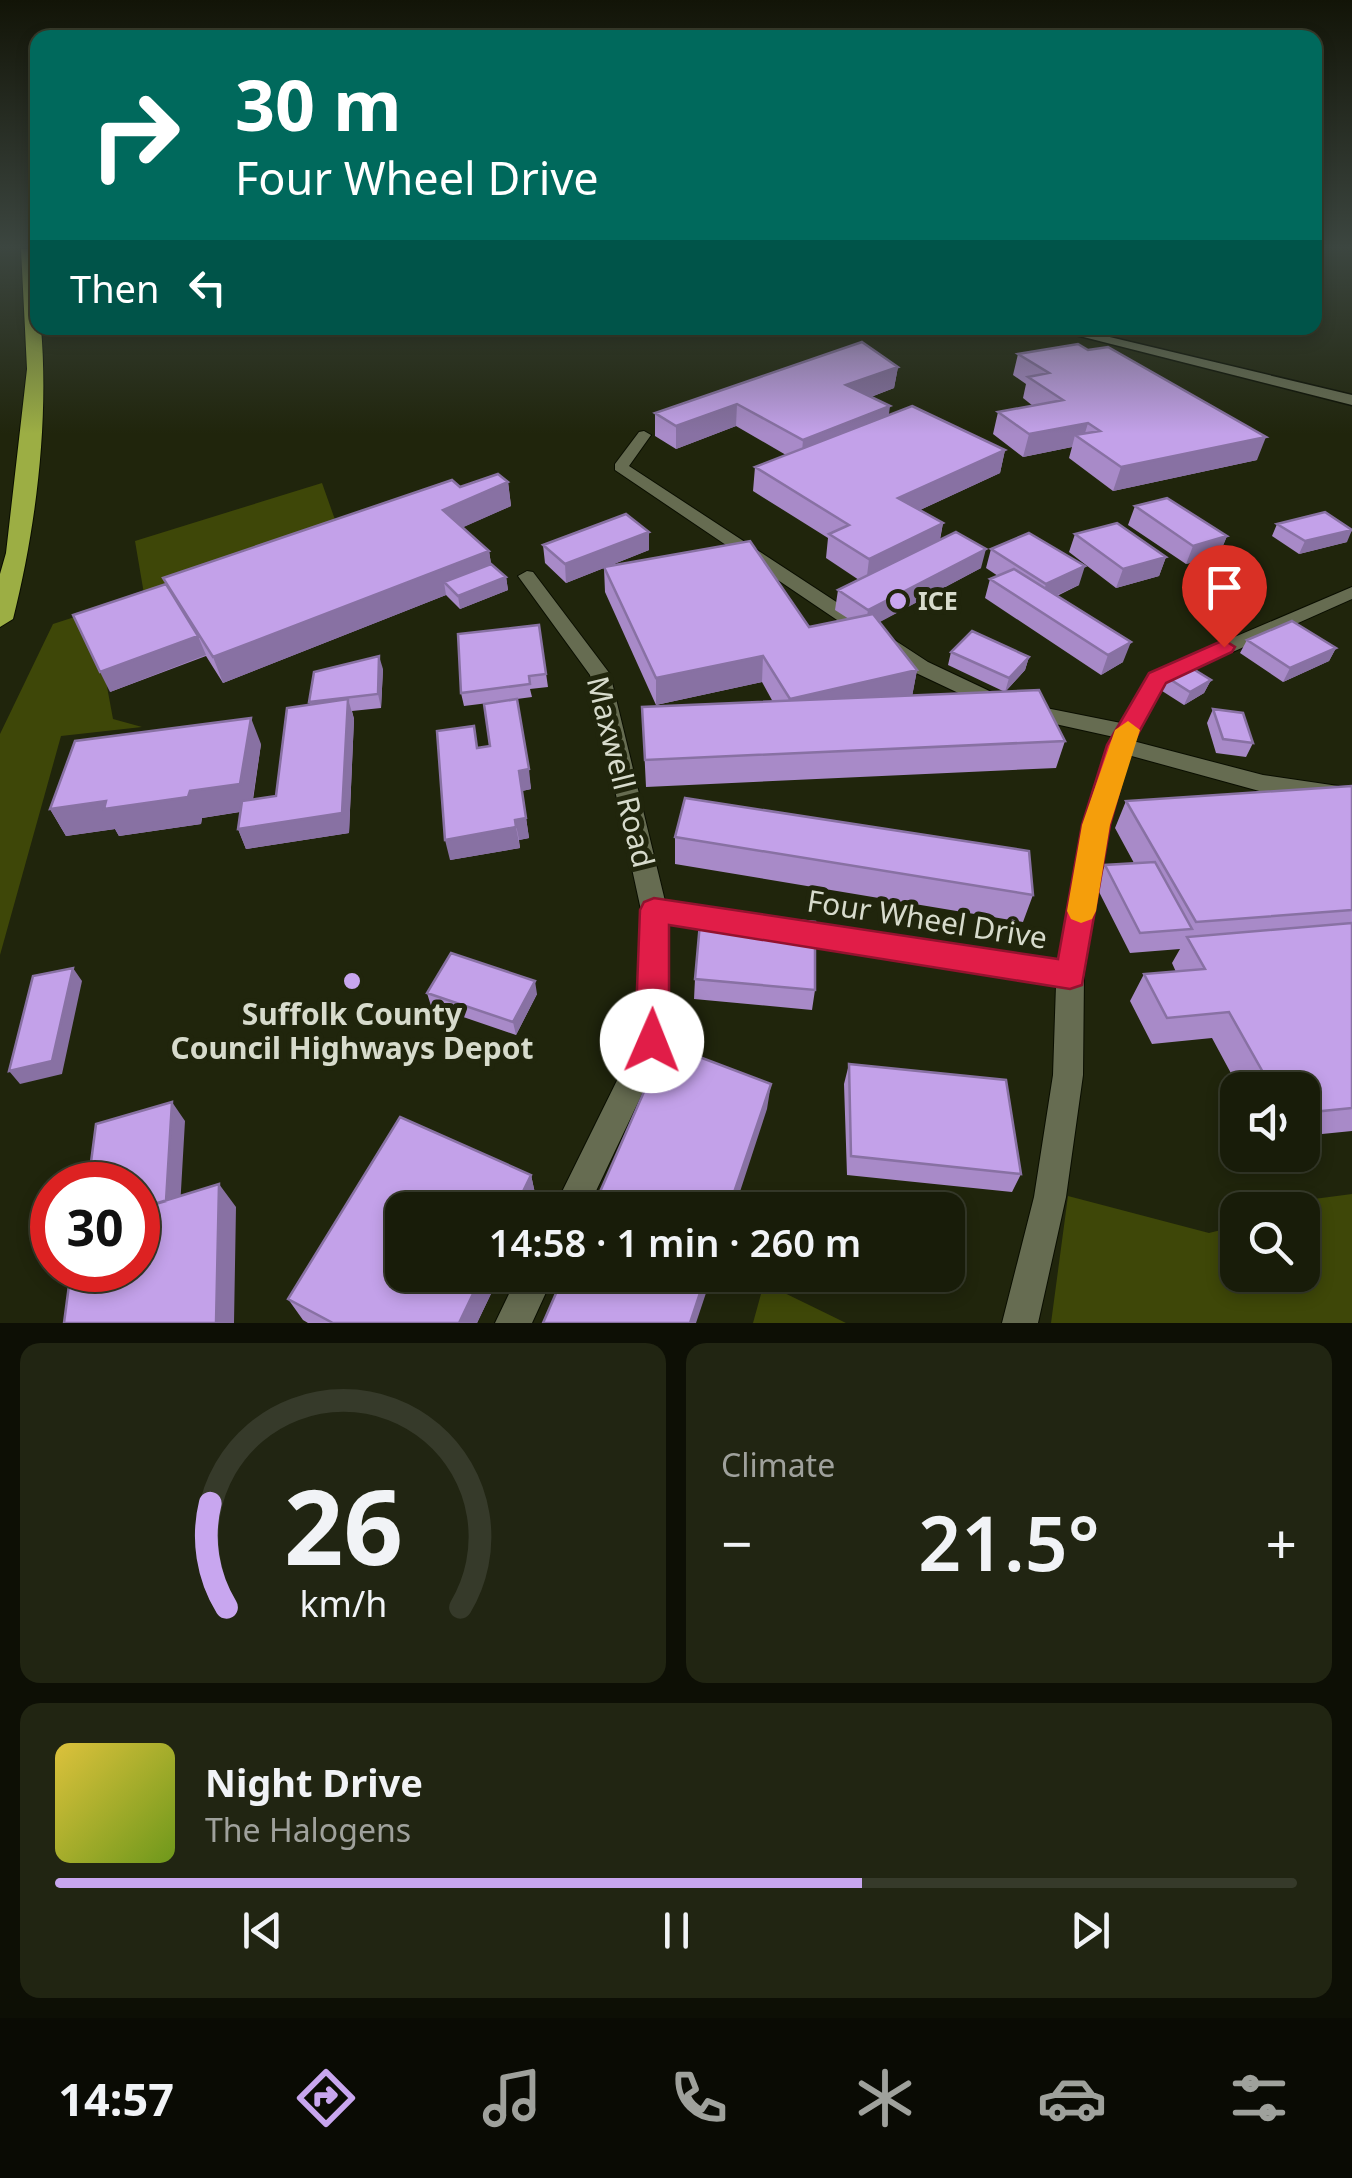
<!DOCTYPE html>
<html lang="en">
<head>
<meta charset="utf-8">
<style>
  :root { --surface:#181c09; --page:#212512; --text:#f1f3f6; --muted:#9fa19c; --line:#363a2a; --accent:#c8a6ef }
  body { margin:0; font-family:"Noto Sans",sans-serif; background:var(--page); color:var(--text); height:100vh; display:flex; flex-direction:column; font-size:38px; white-space:nowrap }
  * { box-sizing:border-box; margin:0 }
  p { font-size:32px; color:var(--muted) }
  .icon { flex:none; width:55px; height:55px; fill:none; stroke:currentColor; stroke-width:2; stroke-linecap:round; stroke-linejoin:round }
  .map { position:relative; height:1323px; overflow:hidden }
  .panel { display:flex; flex-direction:column; gap:20px; padding:20px; background:#0d0f05; flex:1 }
  .panel>* { flex:none }
  .hud { position:absolute; left:30px; top:30px; width:1292px; height:305px; border-radius:20px; box-shadow:0 5px 15px #0003,0 0 0 2px var(--line); background:#00695c; color:#fff; overflow:hidden }
  .buttons { position:absolute; left:1220px; top:1072px; display:grid; gap:20px }
  .buttons a { display:grid; place-items:center; width:100px; height:100px; border-radius:20px; background:var(--surface); box-shadow:0 5px 15px #0003,0 0 0 2px var(--line); font-size:50px }
  .speed { position:absolute; left:30px; top:1162px; display:flex; gap:20px; font-size:50px; font-weight:700; text-align:center }
  .speed>* { display:grid; place-content:center; width:130px; height:130px; border-radius:50%; background:var(--surface); box-shadow:0 5px 15px #0003,0 0 0 2px var(--line); line-height:1 }
  .speed .limit { border:15px solid #d22; background:#fff; color:#111 }
  .pin { position:absolute; display:grid; place-items:center; width:85px; height:85px; color:#fff; margin:-102px -42px; border-radius:50% 50% 50% 0; rotate:-45deg; box-shadow:0 0 10px #0007 }
  .pin .icon { rotate:45deg }
  .me { position:absolute; width:110px; margin:-55px; rotate:1deg; stroke-linejoin:round; filter:drop-shadow(0 0 8px #0008) }
  .turn { display:flex; align-items:center; gap:35px; height:210px; padding:0 40px; font-size:45px }
  .turn .icon { width:130px; height:130px; stroke-width:2.5 }
  .turn b { display:block; font-size:70px; line-height:85px }
  .then { display:flex; align-items:center; height:95px; padding:0 40px; background:#0003; gap:20px; font-size:38px }
  .big { font-size:75px; font-weight:600; line-height:1.1 }
  .panel .tile { flex:1; display:flex; flex-direction:column; justify-content:center; gap:15px; min-width:0; padding:0 35px; border-radius:20px; background:var(--page) }
  .panel .dial { align-items:center; gap:0 }
  .dial svg { height:260px; overflow:visible; fill:none; stroke:var(--line); stroke-width:7; stroke-linecap:round; text-anchor:middle }
  .dial text { fill:var(--text); stroke:none }
  .song { display:flex; align-items:center; gap:30px }
  .cover { width:120px; height:120px; border-radius:15px; background:linear-gradient(135deg,hsl(50 70% 55%),hsl(80 70% 35%)) }
  .played { height:10px; border-radius:5px; background:linear-gradient(90deg,var(--accent) 65%,var(--line) 65%) }
  .keys { display:flex; justify-content:space-around; direction:ltr }
  .heat { display:flex; justify-content:space-between; align-items:center; font-size:55px; direction:ltr }
  .panel .tiles { flex:1; display:grid; gap:20px; grid-template-columns:1fr 1fr }
  .tile:last-child { grid-column:span 2 }
  .trip { position:absolute; left:385px; top:1192px; width:580px; height:100px; border-radius:20px; background:var(--surface); box-shadow:0 5px 15px #0003,0 0 0 2px var(--line); font-weight:600; line-height:100px; text-align:center }
  .tab-bar { display:flex; height:160px; justify-content:space-around; align-items:center; background:#0a0b04; color:var(--muted) }
  .tab-bar .icon { width:70px; height:70px }
  .tab-bar .current { color:var(--accent) }
  .tab-bar b { font-size:45px; color:var(--text) }
  .map>svg:first-child { display:block }
  .green { fill:#3e4708 }
  .lines { fill:none; stroke-linecap:round; stroke-linejoin:round }
  .minor-casing { stroke:#0a0e00; stroke-width:2 }
  .tertiary-casing { stroke:#0a0e00; stroke-width:3 }
  .trunk-casing { stroke:#0a0e00; stroke-width:2 }
  .minor { fill:#666c51; fill-rule:evenodd }
  .tertiary { fill:#666c51; fill-rule:evenodd }
  .trunk { fill:#9cae44; fill-rule:evenodd }
  .wall { fill:#a88ac8 }
  .shaded-wall { fill:#8871a3 }
  .building { fill:#c3a1e9; stroke:#8871a3; stroke-width:2.5 }
  .route { fill:#e11d48; stroke:#92132f; stroke-width:2.5 }
  .slow { fill:#f59e0b }
  .poi-dot { fill:#c8a6ef; stroke:#20250c; stroke-width:4 }
  .labels { text-anchor:middle; stroke-width:10; stroke-linejoin:round; paint-order:stroke }
  .poi-label { font-size:25px; font-weight:bold; fill:#d7dbcc; stroke:#20250c; text-anchor:start }
  .near-street-label { font-size:30px; fill:#d7dbcc; stroke:#20250c }
  .near-poi-label { font-size:30px; font-weight:bold; fill:#d7dbcc; stroke:#20250c }
</style>
</head>
<body>
<div class="map">
<svg width="1352" height="1323" viewBox="0 0 1352 1323">
  <rect width="100%" height="100%" fill="#20250c"/>
  <!-- green -->
  <path class="green" d="M322,483L339,531L144,594L135,541Z
    M93,611L113,719L142,727L61,736L0,955V734L53,624Z
    M1352,1194V1323H1051L1068,1196L1209,1233L1237,1226L1238,1275H1302V1210H1285L1291,1202Z
    M764,1283L846,1323H753Z"/>
  <g class="lines">
    <!-- minor casing -->
    <g class="minor-casing">
      <path id="minor" d="M644,431L651,435L629,466L928,662L1000,696L1003,701L1000,706H986L914,672L615,470V464L639,432Z
        M527,571L533,572L610,674L665,901L728,911L737,914L741,922L737,930L728,933L667,923V1041L587,1210H553L637,1040L641,910L590,675L518,576Z
        M1352,587V599L1165,682L1133,741L1263,775L1352,788V806L1263,792L1128,755L1108,825L1084,975L1083,1075L1066,1197L1038,1323H1002L1034,1197L1053,1075L1056,985L791,943L782,940L778,932L782,924L791,921L1059,961L1084,825L1114,737L1019,716L1015,711L1019,706L1026,704L1121,723L1150,673Z
        M518,1275H554L532,1323H495Z"/>
    </g>
    <!-- tertiary casing -->
    <g class="tertiary-casing">
      <path id="tertiary" d="M1048,328H1072L1352,395V405Z"/>
    </g>
    <!-- trunk casing -->
    <g class="trunk-casing">
      <path id="trunk" d="M21,249H35L38,328H41C49,421 36,528 13,619L0,627V574L6,553L27,369Z"/>
    </g>
    <!-- minor -->
    <use href="#minor" class="minor"/>
    <!-- tertiary -->
    <use href="#tertiary" class="tertiary"/>
    <!-- trunk -->
    <use href="#trunk" class="trunk"/>
  </g>
  <!-- wall -->
  <path class="wall" d="M1018,354L1257,460L1113,491L1069,458L1072,447L1023,457L993,434L998,412L1033,406L1023,398L1026,384L1013,375Z
    M898,367L894,388L871,397L889,415L1005,450L1000,473L920,510L943,523L940,540L981,568L879,622L917,670L912,696L1065,741L1056,768L646,787L642,707L773,702L762,682L656,705L605,592L604,568L566,583L545,563L543,545L649,532V550L609,566L809,627L849,619L835,610L838,590L859,580L826,558L828,538L753,491L755,467L786,455L736,426L676,449L655,436V413Z
    M508,482L511,506L463,527L489,551L491,564L506,577L508,590L460,609L446,595L223,683L206,656L110,692L166,584L163,578L460,487Z
    M1135,506L1227,536L1219,555L1186,564L1128,525Z
    M1277,524L1347,542L1299,554L1272,536Z
    M1075,534L1166,557L1159,576L1116,588L1069,552Z
    M991,549L1079,585L1057,596L1123,662L1101,675L985,598L990,579L998,576L986,568Z
    M539,625L548,687L530,689L532,697L517,699L531,789L522,791L529,838L519,840L520,848L450,860L478,748L490,746L513,700L464,706L461,693Z
    M1247,640L1336,648L1329,661L1283,682L1240,653Z
    M951,652L1029,657L1025,670L1005,692L948,665Z
    M383,669L381,708L352,711L354,719L349,833L246,849L238,829L240,812L202,818L201,824L119,836L115,829L66,836L50,809L261,744L253,800L276,796L310,705L309,702Z
    M1165,676L1211,680L1204,693L1184,705L1159,689Z
    M1213,709L1253,743L1246,757L1216,753L1207,723Z
    M1352,786V1131L1302,1136V1090H1240L1212,1038L1152,1044L1130,1001L1144,974L1176,972L1172,963L1180,949L1130,953L1096,886L1105,865L1134,863L1115,828L1126,801Z
    M675,837L1033,895L1023,922L675,864Z
    M695,979L815,990L812,1010L694,999Z
    M427,993L537,994L516,1035L431,1006Z
    M849,1064L1021,1174L1012,1192L847,1175L844,1084Z
    M531,1175L536,1198L402,1275H500L477,1323H308L303,1320L288,1299Z"/>
  <!-- shaded-wall -->
  <path class="shaded-wall" d="M898,367L894,388L844,407L846,385Z
    M737,404L736,426L676,449V426Z
    M890,406L887,428L801,463L803,440Z
    M1088,423L1083,440L1075,435L1072,447L1023,457L1029,434Z
    M1266,437L1257,460L1113,491L1121,467Z
    M1005,450L1000,473L894,522L898,498Z
    M508,482L511,506L448,534L443,510Z
    M943,523L938,548L866,584L869,559Z
    M1352,530L1347,542L1299,554L1305,541Z
    M649,532V550L566,583L565,564Z
    M1227,536L1219,555L1186,564L1193,546Z
    M986,549L981,568L865,630L868,610Z
    M489,551L493,576L444,582L446,595L223,683L213,657Z
    M1166,557L1159,576L1116,588L1123,569Z
    M1085,566L1079,585L1040,603L1046,584Z
    M506,577L508,590L460,609L458,596Z
    M198,636L206,655L110,692L100,672Z
    M1131,642L1123,662L1101,675L1108,655Z
    M1336,648L1329,661L1283,682L1290,668Z
    M379,656L383,669L381,708L378,694Z
    M763,656L762,682L656,705V678Z
    M1029,657L1025,670L1005,692L1009,678Z
    M917,670L912,697L787,725L790,699Z
    M1211,680L1204,693L1184,705L1190,692Z
    M348,699L354,719L349,833L246,849L238,829L342,813Z
    M251,718L261,744L251,810L202,818L201,824L119,836L115,829L66,836L50,809L190,791Z
    M529,769L531,789L522,791L519,771Z
    M526,818L529,838L519,840L515,820Z
    M516,827L520,848L450,860L445,840Z
    M73,968L82,981L62,1074L20,1084L9,1071Z
    M535,981L537,994L516,1035L513,1022Z
    M771,1084L767,1109L734,1210H728Z
    M172,1102L185,1121L179,1225L138,1238Z
    M531,1175L536,1198L531,1210H514Z
    M219,1184L236,1207L234,1323H216Z
    M482,1275H500L477,1323H459Z
    M706,1275H712L696,1323H690Z"/>
  <!-- building -->
  <path class="building" d="M862,342L898,367L846,385L890,406L803,440L737,404L676,426L655,413Z
    M1078,344L1088,350L1108,347L1266,437L1121,467L1075,435L1100,431L1088,423L1029,434L998,412L1063,400L1028,377L1049,373L1018,354Z
    M912,406L1005,450L898,498L943,523L869,559L829,534L849,525L755,467Z
    M498,474L508,482L443,510L489,551L213,657L163,578L452,480L460,487Z
    M1167,498L1227,536L1193,546L1135,506Z
    M1325,512L1352,530L1305,541L1277,524Z
    M626,514L649,532L565,564L543,545Z
    M1117,523L1166,557L1123,569L1075,534Z
    M956,532L986,549L868,610L838,590Z
    M1029,533L1085,566L1046,584L991,549Z
    M750,541L809,627L873,614L917,670L790,699L763,656L656,678L604,567Z
    M491,564L506,577L458,596L444,582Z
    M1014,569L1131,642L1108,655L990,579Z
    M166,584L198,636L100,672L73,615Z
    M1292,621L1336,648L1290,668L1247,640Z
    M539,625L546,674L529,676L530,684L461,693L458,634Z
    M972,631L1029,657L1009,678L951,652Z
    M379,656L378,694L309,702L314,672Z
    M1185,664L1211,680L1190,692L1165,676Z
    M1039,690L1065,741L645,760L642,707Z
    M348,699L342,813L238,829L242,801L276,796L287,708Z
    M517,699L529,769L519,771L526,818L515,820L516,827L445,840L437,731L474,726L477,748L490,746L484,704Z
    M1213,709L1243,713L1253,743L1223,739Z
    M251,718L240,784L190,791L188,797L104,809L106,801L50,809L75,741Z
    M1352,786V910L1196,922L1126,801Z
    M685,798L1029,851L1033,895L675,837Z
    M1155,862L1192,929L1140,933L1105,865Z
    M701,912L815,922V990L695,979Z
    M1352,923V1108L1302,1113V1090H1273L1229,1012L1167,1018L1144,974L1205,969L1187,937Z
    M451,953L535,981L513,1022L427,993Z
    M73,968L52,1061L9,1071L33,976Z
    M665,1044L771,1084L728,1210H592Z
    M849,1064L1006,1080L1021,1174L851,1156Z
    M172,1102L166,1201L138,1209V1185H88L96,1124Z
    M400,1117L531,1175L514,1210H402V1275H482L459,1323H333L288,1299Z
    M219,1184L216,1323H64L71,1270H138V1209Z
    M564,1275H706L690,1323H543Z"/>
  <!-- sky -->
  <linearGradient id="sky" x2="0" y2="1"><stop stop-color="#121407"/><stop offset="0.57" stop-color="#3c4640"/><stop offset="1" stop-color="#3c4640" stop-opacity="0"/></linearGradient>
  <rect width="1352" height="434" fill="url(#sky)"/>
  <!-- route -->
  <path class="route" d="M1224,640L1235,647L1232,652L1166,683L1132,745L1110,825L1082,985L1070,989L669,925V1041L664,1052L652,1056L640,1052L635,1041L640,910L644,902L654,898L1058,959L1082,825L1107,745L1149,673Z"/>
  <!-- slow -->
  <path class="slow" d="M1128,721L1140,730L1110,825L1096,911L1092,919L1081,923L1071,919L1067,911L1082,825L1115,730Z"/>
  <!-- markers -->
  <g class="poi-dot">
    <circle cx="898" cy="601" r="10"/>
    <circle cx="352" cy="981" r="10"/>
  </g>
  <g class="labels">
    <!-- poi labels -->
    <g class="poi-label">
      <text x="918" y="610">ICE</text>
    </g>
    <!-- near-street labels -->
    <g class="near-street-label">
      <text transform="translate(620 772) rotate(76)" y="10">Maxwell Road</text>
      <text transform="translate(927 920) rotate(9)" y="10">Four Wheel Drive</text>
    </g>
    <!-- near-poi labels -->
    <g class="near-poi-label">
      <text x="352" y="1025">Suffolk County<tspan x="352" dy="34">Council Highways Depot</tspan></text>
    </g>
  </g>
</svg>
<div class="buttons">
<a><svg class="icon" aria-label="sound" viewBox="0 0 24 24"><path d="M4 9h4l5-4v14l-5-4H4zM17 9q2 3 0 6"/></svg></a>
<a><svg class="icon" aria-label="search" viewBox="0 0 24 24"><circle cx="10" cy="10" r="6"/><path d="M15 15l6 6"/></svg></a>
</div>
<div class="speed"><div class="limit">30</div></div>
<div class="pin" style="left:1224px;top:647px;background:#d93025"><svg class="icon" aria-label="arrive" viewBox="0 0 24 24"><path d="M6 21V4h12l-3 4 3 4H6"/></svg></div>
<svg class="me" style="left:652px;top:1041px" viewBox="-20 -20 40 40"><circle r="19" fill="#fff"/><path d="M0-13L10 11 0 6-10 11z" fill="#e11d48"/></svg>
<div class="trip">14:58 · 1 min · 260 m</div>
<div class="hud">
<div class="turn"><svg class="icon" aria-label="right" viewBox="0 0 24 24"><path d="M7 20v-9h11M14 6l5 5-5 5"/></svg><div><b>30 m</b>Four Wheel Drive</div></div>
<div class="then">Then<svg class="icon" aria-label="left" viewBox="0 0 24 24"><path d="M17 20v-9H6M10 6l-5 5 5 5"/></svg></div>
</div>
</div>
<section class="panel">
<div class="tiles">
<div class="tile dial"><svg viewBox="0 0 100 80">
<path d="M14 69A42 42 0 1 1 86 69"/>
<path d="M14 69A42 42 0 0 1 9 37" stroke="#c8a6ef"/>
<text x="50" y="56" font-size="32" font-weight="700">26</text>
<text x="50" y="72" font-size="11">km/h</text>
</svg></div>
<div class="tile"><p>Climate</p>
<div class="heat"><a>−</a><b class="big">21.5°</b><a>+</a></div>
</div>
<div class="tile">
<div class="song"><i class="cover"></i><div><b>Night Drive</b><p>The Halogens</p></div></div>
<div class="played"></div>
<div class="keys"><svg class="icon" aria-label="previous" viewBox="0 0 24 24"><path d="M18 5L8 12l10 7zM5 5v14"/></svg><svg class="icon" aria-label="pause" viewBox="0 0 24 24"><path d="M8 5v14M16 5v14"/></svg><svg class="icon" aria-label="next" viewBox="0 0 24 24"><path d="M6 5l10 7-10 7zM19 5v14"/></svg></div>
</div>
</div>
</section>
<nav class="tab-bar">
<b>14:57</b>
<svg class="icon current" aria-label="directions" viewBox="0 0 24 24"><path d="M12 3l9 9-9 9-9-9zM9 14v-3h6M13 9l2 2-2 2"/></svg>
<svg class="icon" aria-label="music" viewBox="0 0 24 24"><path d="M9 18V5l10-2v13"/><circle cx="6" cy="18" r="3"/><circle cx="16" cy="16" r="3"/></svg>
<svg class="icon" aria-label="phone" viewBox="0 0 24 24"><path d="M5 4h4l2 5-3 2q2 4 5 5l2-3 5 2v4C11 20 4 13 5 4z"/></svg>
<svg class="icon" aria-label="climate" viewBox="0 0 24 24"><path d="M12 3v18M4 7l16 10M4 17L20 7"/></svg>
<svg class="icon" aria-label="car" viewBox="0 0 24 24"><path d="M5 17H2v-5l4-1 3-4h7l3 4 3 1v5h-3M9 17h6M6 11h13"/><circle cx="7" cy="17" r="2"/><circle cx="17" cy="17" r="2"/></svg>
<svg class="icon" aria-label="filters" viewBox="0 0 24 24"><path d="M4 7h16M4 17h16"/><circle cx="9" cy="7" r="2"/><circle cx="15" cy="17" r="2"/></svg>
</nav>
</body>
</html>
